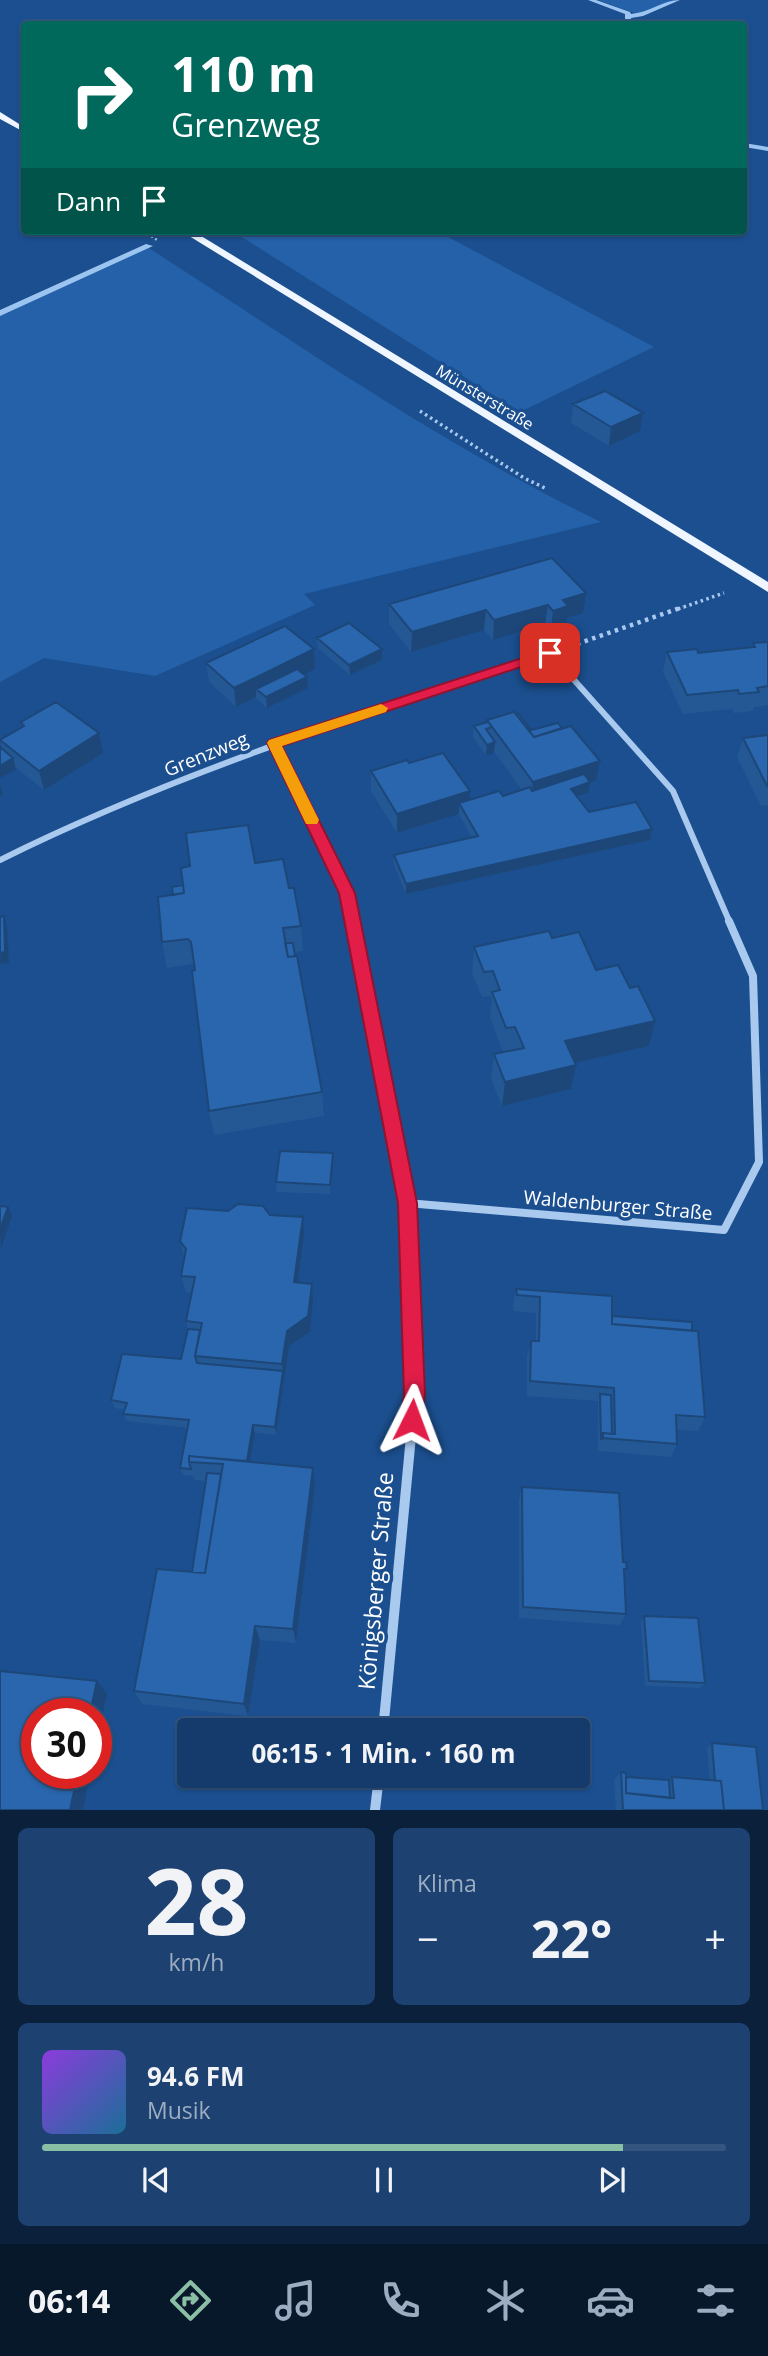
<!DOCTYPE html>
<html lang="de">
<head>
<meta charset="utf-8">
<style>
  :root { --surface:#143b6b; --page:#1d4271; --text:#f1f3f6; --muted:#9dadc1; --line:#33557e; --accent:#8abfa5 }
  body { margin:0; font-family:"Open Sans",sans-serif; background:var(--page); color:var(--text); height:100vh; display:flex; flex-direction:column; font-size:26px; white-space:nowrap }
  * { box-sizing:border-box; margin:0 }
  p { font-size:23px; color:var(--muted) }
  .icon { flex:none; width:38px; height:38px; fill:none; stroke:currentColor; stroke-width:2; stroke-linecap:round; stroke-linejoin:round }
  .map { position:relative; height:1810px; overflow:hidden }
  .details { display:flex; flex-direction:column; gap:18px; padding:18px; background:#0b203b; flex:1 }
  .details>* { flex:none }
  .guide { position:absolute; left:21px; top:21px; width:726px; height:214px; border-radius:7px; box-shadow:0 2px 5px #0004,0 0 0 2px var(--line); background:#00695c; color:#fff; overflow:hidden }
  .speed { position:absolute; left:21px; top:1698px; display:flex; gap:14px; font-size:35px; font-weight:700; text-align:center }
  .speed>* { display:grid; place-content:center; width:91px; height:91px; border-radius:50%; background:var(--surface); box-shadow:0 2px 5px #0004,0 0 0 2px var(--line); line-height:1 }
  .speed .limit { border:10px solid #d22; background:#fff; color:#111 }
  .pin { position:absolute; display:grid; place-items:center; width:60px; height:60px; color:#fff; margin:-30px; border-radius:14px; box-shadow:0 4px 10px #0006 }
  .me { position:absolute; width:77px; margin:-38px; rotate:3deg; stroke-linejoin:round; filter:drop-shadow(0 0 5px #0008) }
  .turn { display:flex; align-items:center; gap:24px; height:147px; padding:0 35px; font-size:32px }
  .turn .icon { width:91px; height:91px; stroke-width:2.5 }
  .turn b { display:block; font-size:49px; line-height:60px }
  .then { display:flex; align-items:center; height:66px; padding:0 35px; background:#0003; gap:14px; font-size:26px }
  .big { font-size:52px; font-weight:700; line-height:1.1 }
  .details .widget { flex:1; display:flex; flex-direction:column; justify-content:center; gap:10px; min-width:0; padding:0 24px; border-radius:10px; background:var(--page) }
  .details .dial { align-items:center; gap:0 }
  .dial b { font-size:91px; line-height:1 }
  .song { display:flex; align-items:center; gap:21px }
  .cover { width:84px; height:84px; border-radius:10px; background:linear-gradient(135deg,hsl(270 70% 55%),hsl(200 70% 35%)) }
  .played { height:7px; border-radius:4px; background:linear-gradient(90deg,var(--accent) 85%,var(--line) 85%) }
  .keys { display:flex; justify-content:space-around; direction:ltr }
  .heat { display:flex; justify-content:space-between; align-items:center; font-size:38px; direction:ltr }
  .details .tiles { flex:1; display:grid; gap:18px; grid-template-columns:1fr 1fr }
  .widget:last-child { grid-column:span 2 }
  .trip { position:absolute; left:177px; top:1718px; width:413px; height:70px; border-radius:7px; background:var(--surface); box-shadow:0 2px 5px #0004,0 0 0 2px var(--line); font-weight:700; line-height:70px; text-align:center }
  .tabs { display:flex; height:112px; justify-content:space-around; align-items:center; background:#08182b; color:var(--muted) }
  .tabs .icon { width:49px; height:49px }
  .tabs .current { color:var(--accent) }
  .tabs b { font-size:32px; color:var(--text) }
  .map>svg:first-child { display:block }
  .green { fill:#2461a8 }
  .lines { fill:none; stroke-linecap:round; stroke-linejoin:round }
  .stream { fill:#9cc4f0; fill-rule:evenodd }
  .path-far2 { stroke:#a9c9ee; stroke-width:2.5; stroke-dasharray:2 2.5; stroke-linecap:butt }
  .path-far1 { stroke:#a9c9ee; stroke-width:3.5; stroke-dasharray:2.5 3.5; stroke-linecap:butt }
  .path { stroke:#a9c9ee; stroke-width:4.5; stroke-dasharray:3.5 4.5; stroke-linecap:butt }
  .minor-far2 { stroke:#a9c9ee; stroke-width:6 }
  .minor-far1 { stroke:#a9c9ee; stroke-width:8 }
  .minor { stroke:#a9c9ee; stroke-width:10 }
  .primary { fill:#f0f6ff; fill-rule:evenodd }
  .wall { fill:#245895 }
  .shaded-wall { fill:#1d4779 }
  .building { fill:#2a66ad; stroke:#1d4779; stroke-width:2 }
  .route { fill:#e11d48; stroke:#92132f; stroke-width:2 }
  .slow { fill:#f59e0b }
  .labels { text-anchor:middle; stroke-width:7; stroke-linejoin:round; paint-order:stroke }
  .far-street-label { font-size:16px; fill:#fff; stroke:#1b4f8f }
  .street-label { font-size:19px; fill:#fff; stroke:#1b4f8f }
  .near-street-label { font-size:23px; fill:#fff; stroke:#1b4f8f }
</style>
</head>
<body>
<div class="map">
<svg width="768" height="1810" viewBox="0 0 768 1810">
  <rect width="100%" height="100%" fill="#1b4f8f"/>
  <!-- green -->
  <path class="green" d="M598,0H677L637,14Z
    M232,231H437L654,347L520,412Z
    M144,245C294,341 441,445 601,522L304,594L315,605L155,676L44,658L0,682V311Z"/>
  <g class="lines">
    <!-- stream -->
    <path class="stream" d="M588,0H596L630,12L631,14C648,13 663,0 680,0L643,16L631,18V22L619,24L625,21V14Z
      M744,143L768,147V151L744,147Z
      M146,244L153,246L0,316V310Z"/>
    <!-- path-far2 -->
    <path class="path-far2" d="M144,231L157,240"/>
    <!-- path-far1 -->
    <path class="path-far1" d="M420,411L524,478L547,489
      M678,609L724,593"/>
    <!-- path -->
    <path class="path" d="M577,644L683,607"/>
    <!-- minor-far2 -->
    <path class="minor-far2" d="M274,743L347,893L353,923
      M0,860C177,772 363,714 550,653L673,791L730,923"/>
    <!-- minor-far1 -->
    <path class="minor-far1" d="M352,921L407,1203L412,1317
      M407,1203L724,1230L759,1162L753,976L729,921"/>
    <!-- minor -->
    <path class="minor" d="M383,1731L415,1394L412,1315
      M375,1810L379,1776"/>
    <!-- primary -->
    <path class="primary" d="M0,112L24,127V132L0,119Z
      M181,231H193L768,582V592Z"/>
  </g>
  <!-- wall -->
  <path class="wall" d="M573,404L643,413L640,431L609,446L571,423Z
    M469,581L583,613L567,618L566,626L551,630L545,624L493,640L484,630L411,652L389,624V604Z
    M317,638L382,660L350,675L318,648Z
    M768,642V705L754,707L753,711L734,713L732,709L683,714L663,672L667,652L698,653L752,647L753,643Z
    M314,649L315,669L303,674L307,677L308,688L267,708L257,699L256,697L236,707L209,682L206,663Z
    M487,720L531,730L596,780L590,783L588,793L577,797L589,812L652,829L650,840L406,894L394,865V855L472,838L459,814L397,833L371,791V771L409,763L470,800L503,796L522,790L494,752L486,755L473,737L474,726L486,723Z
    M21,722L103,753L44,790L16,768L0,778V747L2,748L0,740L22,727Z
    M768,735V805L761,806L737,757L743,738Z
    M255,863L289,888L301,926L303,951L295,952L322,1092L324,1116L214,1135L209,1111L194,966L192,964L167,968L162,942L173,895L183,885Z
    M552,938L596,970L630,988L655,1021L649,1046L575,1063L571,1089L502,1106L491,1079L494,1054L503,1052L490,1017L492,999L490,996L482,997L472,973L474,947Z
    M333,1153V1163L330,1194L277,1192L276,1182Z
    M270,1215L304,1234L298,1282L312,1284L313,1300L310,1332L289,1346L276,1435L255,1433L250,1462L313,1468L315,1486L296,1643L260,1640L248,1716L142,1704L134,1691L192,1572L206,1481L195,1480L193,1476L183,1475L180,1468L188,1428L127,1421L123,1414L125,1410L115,1408L111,1400L181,1359L188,1329L186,1321L192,1293L186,1292L181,1276L185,1259L180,1241Z
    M516,1289L612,1316L692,1331L705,1417L698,1431L677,1430V1444L671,1457L598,1451V1401L527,1396V1356L531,1341H536V1313L514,1311L513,1305Z
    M522,1487L623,1562L627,1569L624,1574L626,1614L620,1625L519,1618V1500Z
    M644,1616L705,1683L700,1688L645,1686L641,1622Z
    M712,1743L763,1810H616L614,1780L621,1772L626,1777L669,1780L672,1777L710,1780L707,1748Z"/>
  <!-- shaded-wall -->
  <path class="shaded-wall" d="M643,413L640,431L609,446L611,427Z
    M586,593L583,613L567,618L566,626L551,630L553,611L563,600Z
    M548,605L545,624L493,640L494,620Z
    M486,610L484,630L411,652L412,632Z
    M314,649L315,669L262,694L256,689V697L236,707L234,688Z
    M382,649V660L350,675L349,665Z
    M307,677L308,688L267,708L266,697Z
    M99,733L103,753L44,790L39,771Z
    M495,742L494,753L486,755L487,745Z
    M13,758L16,769L0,778V766Z
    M600,761L596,780L590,783L588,793L569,799L531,802L533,782Z
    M0,784L3,794L0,796Z
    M470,791L469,811L459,803V814L397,833V814Z
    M652,829L650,840L406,894V884Z
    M4,916L7,927L9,963L0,964Z
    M655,1021L649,1046L561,1066L565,1041Z
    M576,1065L571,1089L502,1106L505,1082Z
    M333,1153V1163L330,1194V1185Z
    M8,1207L12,1216L1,1248L0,1229Z
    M303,1217L304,1234L296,1298L294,1282Z
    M312,1284L313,1300L310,1332L289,1346L276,1435L275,1427L283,1371L282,1364L287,1331Z
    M253,1425L255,1433L247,1479L245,1472Z
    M313,1468L315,1486L296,1643L293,1629Z
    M255,1626L260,1640L248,1716L244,1704Z
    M97,1681L107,1694L96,1744V1713H90Z
    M78,1773H90L83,1810H70Z"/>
  <!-- building -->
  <path class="building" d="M605,391L643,413L611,427L573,404Z
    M552,558L586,593L563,600L568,606L553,611L548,605L494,620L486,610L412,632L389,604Z
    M349,623L382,649L349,665L317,638Z
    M285,626L314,649L234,688L206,663Z
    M768,642V686L757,688L759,692L739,694L738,690L687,695L667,652L697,649L698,653L755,647L753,643Z
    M297,669L307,677L266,697L256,689Z
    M56,702L99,733L39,771L0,740L24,726L21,722Z
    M514,712L534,737L571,726L600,761L533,782L487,720Z
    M518,713L531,730L558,723L562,728L534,737L516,714Z
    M488,722L492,727L486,729L495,742L487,745L474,726Z
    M768,735V786H767L743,738Z
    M0,747L13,758L0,766Z
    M443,753L470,791L397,814L371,771L407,760L409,763Z
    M584,774L590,782L571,789L589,812L636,802L652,829L406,884L394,855L478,836L459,803L499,791L503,796L530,787L532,791Z
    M248,825L255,863L283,859L289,888H294L301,926L283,928L288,957L297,956L322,1092L209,1111L192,971L195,970L191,942L188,939L162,942L158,897L184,893L181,868L190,866L186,833Z
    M183,885L184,893L173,895L172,887Z
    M4,916L5,952L0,953V917Z
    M549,931L552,938L579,932L596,970L618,965L630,988L638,986L655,1021L565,1041L576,1065L505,1082L494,1054L524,1048L515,1027L506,1028L492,992L500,990L493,971L484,972L474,947Z
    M285,943H293L295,956L288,957Z
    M280,1151L333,1153L330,1185L276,1182Z
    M238,1204L263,1206L270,1215L303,1217L294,1282L312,1284L308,1316L287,1331L282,1364L195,1356L202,1323L186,1321L195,1277L181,1276L186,1249L180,1241L187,1208L228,1211Z
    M0,1206L8,1207L0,1229Z
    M516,1289L612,1296V1324L698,1331L705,1417L676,1415L677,1444L603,1438V1433L615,1434L614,1388L530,1381L531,1341H539L540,1297L517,1295Z
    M612,1316L692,1322V1331L612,1324Z
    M188,1329L200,1330L195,1356L197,1363L283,1371L275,1427L253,1425L247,1461L189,1456V1462L191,1469L180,1468L189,1420L123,1414L127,1403L111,1400L122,1354L181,1359Z
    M600,1394L611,1395L612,1434L603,1433L601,1440Z
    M189,1456L313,1468L293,1629L255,1626L244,1704L134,1691L157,1569L205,1573L223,1464L189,1462Z
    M207,1473L221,1474L205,1573L192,1572Z
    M522,1487L619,1493L623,1562H626L627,1569H624L626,1614L523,1607Z
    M644,1616L698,1618L705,1683L649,1681Z
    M0,1671L97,1681L90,1713H37V1773H78L70,1810H0Z
    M712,1743L756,1747L763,1810H724L721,1781H715Z
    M621,1772L626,1773V1793L674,1798L672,1777L721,1781L724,1810H623Z
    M626,1777L669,1780L670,1798L626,1793Z"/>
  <!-- route -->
  <path class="route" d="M550,649L556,653L554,656L282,746L355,893L417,1203L425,1394L420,1427L412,1430L405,1427L401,1420L404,1394L398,1203L339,893L267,743L269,740Z"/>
  <!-- slow -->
  <path class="slow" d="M381,704L388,708L386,712L282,746L319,820L317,824H306L267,743L269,740Z"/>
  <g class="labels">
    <!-- far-street labels -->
    <g class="far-street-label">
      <text transform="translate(485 397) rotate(31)" y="6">Münsterstraße</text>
    </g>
    <!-- street labels -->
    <g class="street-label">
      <text transform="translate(206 754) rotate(-22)" y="7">Grenzweg</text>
      <text transform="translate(618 1205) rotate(5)" y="7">Waldenburger Straße</text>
    </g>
    <!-- near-street labels -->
    <g class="near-street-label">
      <text transform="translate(376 1581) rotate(-85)" y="8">Königsberger Straße</text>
    </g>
  </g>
</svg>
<div class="speed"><div class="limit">30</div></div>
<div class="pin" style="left:550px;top:653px;background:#d93025"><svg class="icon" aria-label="arrive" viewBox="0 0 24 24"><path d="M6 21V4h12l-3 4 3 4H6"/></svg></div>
<svg class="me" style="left:412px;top:1420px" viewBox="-20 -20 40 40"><path d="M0-17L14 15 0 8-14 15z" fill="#e11d48" stroke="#fff" stroke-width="4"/></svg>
<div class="trip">06:15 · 1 Min. · 160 m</div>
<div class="guide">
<div class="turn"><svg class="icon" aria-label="right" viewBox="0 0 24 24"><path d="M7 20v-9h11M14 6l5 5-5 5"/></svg><div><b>110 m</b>Grenzweg</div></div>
<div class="then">Dann<svg class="icon" aria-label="arrive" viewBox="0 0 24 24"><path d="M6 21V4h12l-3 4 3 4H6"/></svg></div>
</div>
</div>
<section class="details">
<div class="tiles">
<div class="widget dial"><b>28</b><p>km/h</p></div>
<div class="widget"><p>Klima</p>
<div class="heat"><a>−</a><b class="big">22°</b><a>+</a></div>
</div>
<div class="widget">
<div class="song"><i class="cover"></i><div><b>94.6 FM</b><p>Musik</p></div></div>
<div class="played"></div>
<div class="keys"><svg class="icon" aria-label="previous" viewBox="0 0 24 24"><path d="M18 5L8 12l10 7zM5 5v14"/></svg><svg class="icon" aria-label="pause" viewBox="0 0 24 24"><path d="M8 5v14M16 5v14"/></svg><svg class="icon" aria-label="next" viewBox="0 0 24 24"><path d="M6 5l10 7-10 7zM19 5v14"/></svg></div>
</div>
</div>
</section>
<nav class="tabs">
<b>06:14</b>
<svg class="icon current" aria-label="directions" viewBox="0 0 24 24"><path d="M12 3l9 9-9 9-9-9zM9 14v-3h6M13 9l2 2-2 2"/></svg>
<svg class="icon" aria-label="music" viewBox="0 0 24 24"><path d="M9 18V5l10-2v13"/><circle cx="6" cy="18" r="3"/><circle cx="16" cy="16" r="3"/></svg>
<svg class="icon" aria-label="phone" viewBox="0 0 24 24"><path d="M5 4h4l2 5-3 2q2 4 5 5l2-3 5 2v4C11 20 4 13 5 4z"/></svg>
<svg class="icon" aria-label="climate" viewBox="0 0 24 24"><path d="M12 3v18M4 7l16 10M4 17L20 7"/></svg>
<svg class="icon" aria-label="car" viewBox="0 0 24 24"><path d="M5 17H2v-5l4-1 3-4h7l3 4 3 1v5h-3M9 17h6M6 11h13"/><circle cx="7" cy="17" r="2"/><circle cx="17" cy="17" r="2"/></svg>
<svg class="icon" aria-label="filters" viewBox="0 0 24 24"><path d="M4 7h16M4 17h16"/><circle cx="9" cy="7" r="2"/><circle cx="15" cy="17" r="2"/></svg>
</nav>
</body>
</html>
